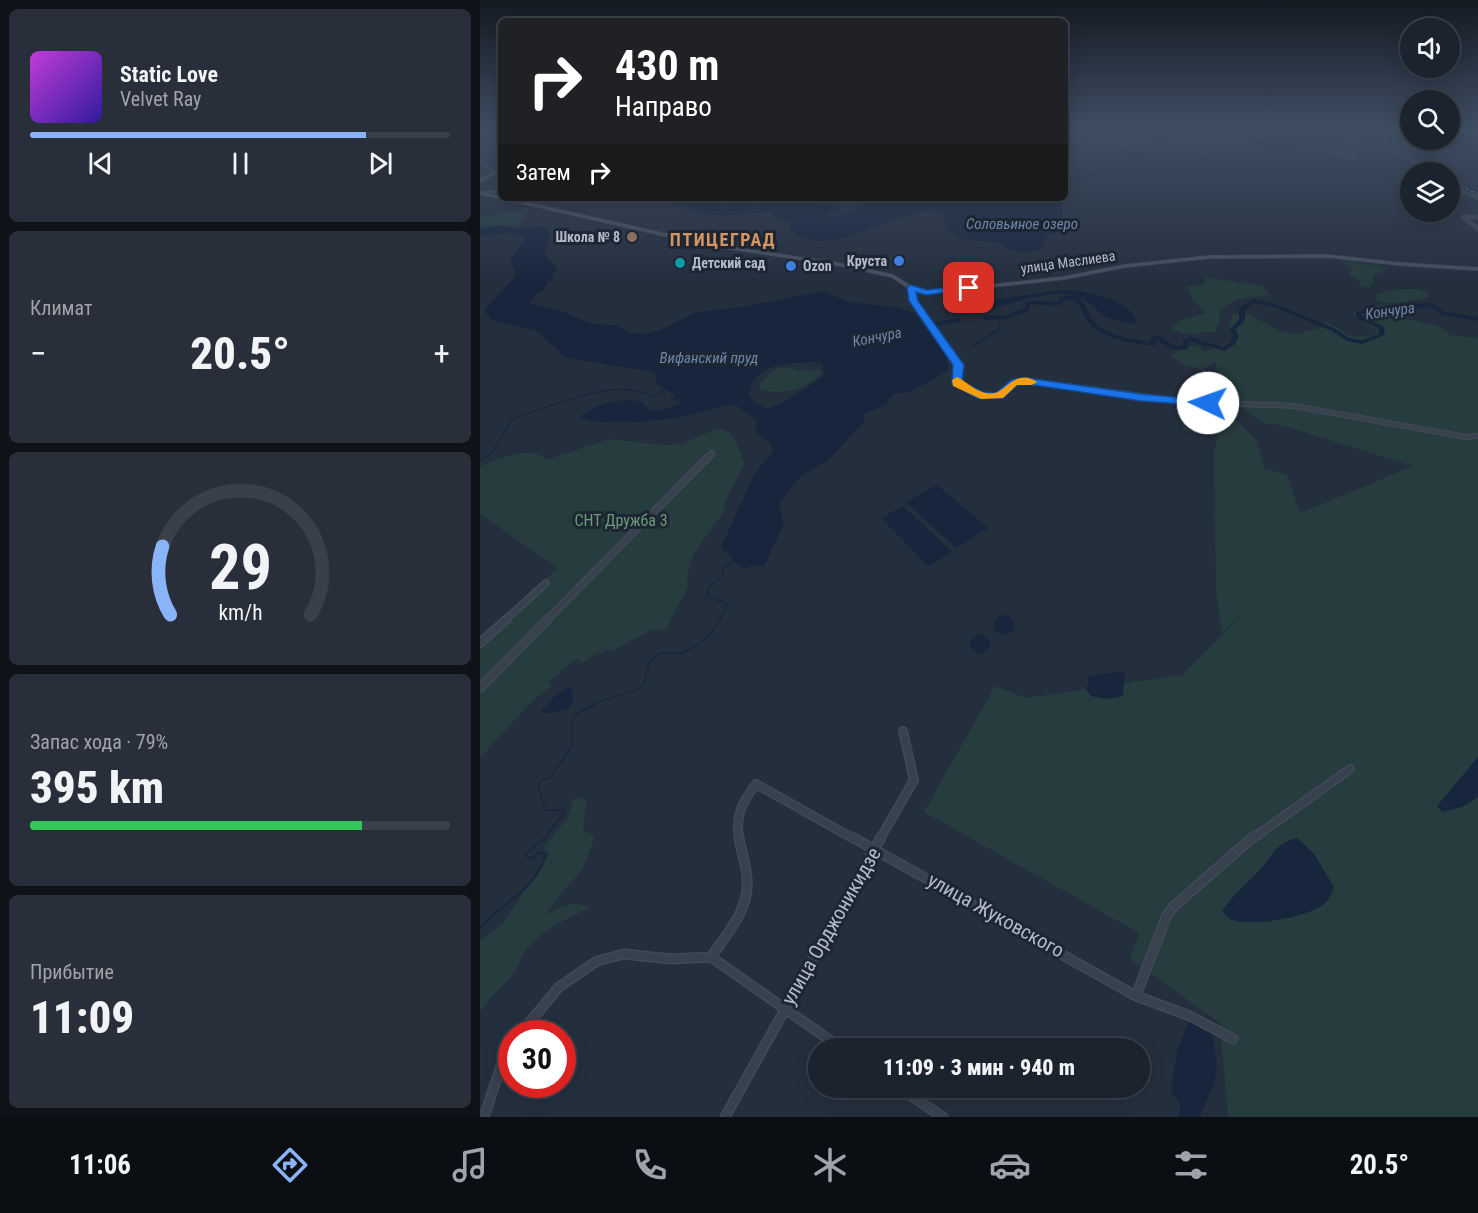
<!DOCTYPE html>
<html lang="ru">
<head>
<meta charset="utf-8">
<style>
  :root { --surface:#1b232e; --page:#282f3a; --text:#f1f3f6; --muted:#a0a4aa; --line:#39404a; --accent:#8ab4f8 }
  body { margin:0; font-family:"Roboto Condensed",sans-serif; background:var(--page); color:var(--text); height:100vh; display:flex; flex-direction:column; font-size:22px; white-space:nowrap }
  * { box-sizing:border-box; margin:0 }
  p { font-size:20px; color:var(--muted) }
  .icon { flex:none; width:33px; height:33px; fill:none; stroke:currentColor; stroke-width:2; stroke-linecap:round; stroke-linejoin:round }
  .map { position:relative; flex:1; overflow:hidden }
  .details { display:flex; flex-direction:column; gap:9px; padding:9px; background:#0f1319; width:480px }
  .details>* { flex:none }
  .hud { position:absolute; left:18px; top:18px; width:570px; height:183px; border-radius:9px; box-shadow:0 3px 15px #0003,0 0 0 2px var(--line); background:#202124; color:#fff; overflow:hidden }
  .tools { position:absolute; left:920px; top:18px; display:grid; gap:12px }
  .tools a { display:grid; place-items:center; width:60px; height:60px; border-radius:50%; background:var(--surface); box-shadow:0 3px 15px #0003,0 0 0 2px var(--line); font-size:30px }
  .speed { position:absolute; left:18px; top:1020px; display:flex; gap:12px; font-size:30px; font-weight:700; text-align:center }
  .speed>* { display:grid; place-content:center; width:78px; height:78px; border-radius:50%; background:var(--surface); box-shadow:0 3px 15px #0003,0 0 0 2px var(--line); line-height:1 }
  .speed .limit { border:9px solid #d22; background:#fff; color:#111 }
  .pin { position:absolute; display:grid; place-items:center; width:51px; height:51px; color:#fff; margin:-26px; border-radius:12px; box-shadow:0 3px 9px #0006 }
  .me { position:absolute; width:66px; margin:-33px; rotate:273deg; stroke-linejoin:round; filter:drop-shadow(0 0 4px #0008) }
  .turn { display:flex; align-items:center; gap:21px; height:126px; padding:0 18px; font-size:27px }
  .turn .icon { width:78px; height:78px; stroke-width:2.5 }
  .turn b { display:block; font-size:42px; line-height:51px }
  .then { display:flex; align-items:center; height:57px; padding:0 18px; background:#0003; gap:12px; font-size:22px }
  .big { font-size:45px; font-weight:800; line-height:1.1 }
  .details .widget { flex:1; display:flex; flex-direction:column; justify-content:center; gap:9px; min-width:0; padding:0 21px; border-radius:9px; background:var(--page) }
  .details .dial { align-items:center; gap:0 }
  .dial svg { height:156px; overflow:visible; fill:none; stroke:var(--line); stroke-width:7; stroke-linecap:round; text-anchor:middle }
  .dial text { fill:var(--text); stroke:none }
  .song { display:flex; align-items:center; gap:18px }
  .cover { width:72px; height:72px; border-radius:9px; background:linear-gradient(135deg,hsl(290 70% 55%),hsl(250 70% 35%)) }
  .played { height:6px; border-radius:3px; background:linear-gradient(90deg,var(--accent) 80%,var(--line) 80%) }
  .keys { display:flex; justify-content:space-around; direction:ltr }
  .heat { display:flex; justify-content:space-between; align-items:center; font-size:33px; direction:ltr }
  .charge { height:9px; border-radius:4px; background:linear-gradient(90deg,#34c759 79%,var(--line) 0) }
  .trip { position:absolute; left:328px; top:1038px; width:342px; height:60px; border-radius:30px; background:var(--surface); box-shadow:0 3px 15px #0003,0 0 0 2px var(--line); font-weight:800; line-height:60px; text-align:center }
  .menu { display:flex; height:96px; justify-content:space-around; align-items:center; background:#0b0e12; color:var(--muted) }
  .menu .icon { width:42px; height:42px }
  .menu .current { color:var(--accent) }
  .menu b { font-size:27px; color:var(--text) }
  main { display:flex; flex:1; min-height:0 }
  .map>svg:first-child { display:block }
  .green { fill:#263c3f }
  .water { fill:#17263c; fill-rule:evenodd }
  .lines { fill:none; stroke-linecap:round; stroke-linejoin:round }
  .stream-far1 { stroke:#17263c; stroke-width:1.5 }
  .stream { stroke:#17263c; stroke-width:2 }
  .river { fill:#17263c; fill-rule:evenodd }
  .street-far5-casing { stroke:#414a57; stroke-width:4 }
  .street-far4-casing { stroke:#414a57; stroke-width:4.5 }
  .street-far3-casing { stroke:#414a57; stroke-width:6 }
  .street-far2-casing { stroke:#414a57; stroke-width:8 }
  .street-far1-casing { stroke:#414a57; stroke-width:10 }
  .street-casing { stroke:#414a57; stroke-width:11 }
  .secondary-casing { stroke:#414a57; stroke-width:2 }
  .highway-casing { stroke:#434c59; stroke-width:3 }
  .street-far5 { stroke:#38414e; stroke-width:2 }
  .street-far4 { stroke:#38414e; stroke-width:3 }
  .street-far3 { stroke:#38414e; stroke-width:4 }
  .street-far2 { stroke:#38414e; stroke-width:5 }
  .street-far1 { stroke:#38414e; stroke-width:7 }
  .street { stroke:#38414e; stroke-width:8 }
  .secondary { fill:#465061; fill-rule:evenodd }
  .highway { fill:#746855; fill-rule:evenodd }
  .rail { stroke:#5a6575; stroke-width:1.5; stroke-dasharray:3 3; stroke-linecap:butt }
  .route { fill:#1a73e8; stroke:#114b97; stroke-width:1.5 }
  .slow { fill:#f59e0b }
  .education-dot { fill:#8d6e63; stroke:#1d2633; stroke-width:2 }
  .shop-dot { fill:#3f7fe0; stroke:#1d2633; stroke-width:2 }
  .culture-dot { fill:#0f9aa8; stroke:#1d2633; stroke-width:2 }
  .labels { text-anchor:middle; stroke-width:6; stroke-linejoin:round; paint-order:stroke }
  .far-poi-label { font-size:14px; font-weight:bold; fill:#b4bcc9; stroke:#1d2633; text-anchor:end }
  .far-street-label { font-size:14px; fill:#b4bcc9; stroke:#1d2633 }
  .far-water-label { font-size:15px; font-style:italic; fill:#6d86a8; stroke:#1d2633 }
  .park-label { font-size:16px; fill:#6b9a76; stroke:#1d2633 }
  .far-district-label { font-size:18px; font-weight:bold; letter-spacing:1.5px; fill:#d59563; stroke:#1d2633 }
  .near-street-label { font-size:20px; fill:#b4bcc9; stroke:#1d2633 }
</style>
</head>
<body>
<main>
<section class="details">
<div class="widget">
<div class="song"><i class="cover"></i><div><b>Static Love</b><p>Velvet Ray</p></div></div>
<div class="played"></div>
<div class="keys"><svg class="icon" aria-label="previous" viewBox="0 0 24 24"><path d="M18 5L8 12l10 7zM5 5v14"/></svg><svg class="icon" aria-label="pause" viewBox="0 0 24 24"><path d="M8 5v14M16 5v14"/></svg><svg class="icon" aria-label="next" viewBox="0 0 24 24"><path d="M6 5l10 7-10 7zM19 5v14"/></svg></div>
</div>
<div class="widget"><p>Климат</p>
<div class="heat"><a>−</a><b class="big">20.5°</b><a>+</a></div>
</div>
<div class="widget dial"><svg viewBox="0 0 100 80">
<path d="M14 69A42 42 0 1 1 86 69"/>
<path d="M14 69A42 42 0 0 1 10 34" stroke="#8ab4f8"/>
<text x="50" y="56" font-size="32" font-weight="700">29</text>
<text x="50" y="72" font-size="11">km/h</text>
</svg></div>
<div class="widget"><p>Запас хода · 79%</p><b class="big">395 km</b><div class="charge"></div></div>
<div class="widget"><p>Прибытие</p><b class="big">11:09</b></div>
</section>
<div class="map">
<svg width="998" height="1117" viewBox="0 0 998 1117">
  <rect width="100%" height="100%" fill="#242f3e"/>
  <!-- green -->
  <path class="green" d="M619,127L634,132H656L689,149L662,147L663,144L614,146L603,142L585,143V128Z
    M690,127H830C800,141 725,150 692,144C686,143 678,136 672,132Z
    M859,132L874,133L886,139L876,147L854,149L879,155L876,159L881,162H874L858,155L838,154L848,152L837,148L848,146L841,141L872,139Z
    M911,135L937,140L993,137L975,141L971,148L973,155L970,156L953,151L925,150L911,146L908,142Z
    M928,158L941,159L985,172C969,179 942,168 928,158Z
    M50,208L38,225L0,228V217Z
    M864,261L899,266L905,270L893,275L894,281L889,285L890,288L878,285L881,281L871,276L869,271H875L861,262Z
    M725,277L782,286L789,295C767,297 758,297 739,311L740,321L734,332L704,334L691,329L698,321L726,313L713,300L707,287L725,284Z
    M935,289L946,291L950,297C935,299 911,308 897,300L896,294L911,290Z
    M903,304L916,317L957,325L970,335L998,338V1117H748L740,1023L650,959L659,933L444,812L515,686L546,698L702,675L772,605L742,633L736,592L734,451L739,435L702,430L697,406H742L777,441L784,468L807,475L820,513L933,466L801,425L784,424L747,396L735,362L723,370L704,365L690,356L707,347L719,346L724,352L746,344L753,337L748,327L752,315L768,314L798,330L815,334L840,328L846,322L873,337L893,336L897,330L874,316V312Z
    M304,367L322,371L340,370L341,374C325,390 303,395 281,390L279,384L292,371Z
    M238,428C257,432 257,449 265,463L243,505L246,507L244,511L213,555L207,576L208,587L192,618L188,619L191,621L185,630H172L130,652L128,649L120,653L117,652L103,663L96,659L67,683L72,687L54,699L0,758V638L78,568L0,514V466C17,460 51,444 66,460L129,439L183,445L202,444Z
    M95,797L107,800L103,830L115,836L103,868L65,914C80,909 93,898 110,908C83,920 59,931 42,956C39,962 38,968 34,973C23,987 10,996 0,1012V942L23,923L70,853L63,848L87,819Z"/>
  <!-- water -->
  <path class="water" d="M190,198H216L242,204L275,199L278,206L282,198H329L338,204H352L359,208L360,211L334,219L366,213L397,198H492L515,204L524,198H577L582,201V221L576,234L568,235L559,250C545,252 531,253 520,243C493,238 473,247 461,214L451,210C420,213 361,248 330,240C323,238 316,233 309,230V224L320,220L305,222L292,217L293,213L290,212C254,214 219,223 190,198Z
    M22,225L35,228L60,226L69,229L70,241L64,254L77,269L70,278L74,280L67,283L64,290L58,292L50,303L87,313L111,324L136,325L152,333L167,334L185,328L216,312L261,307L343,291L369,302L421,308L435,313L464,352L469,370L430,392L414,394L404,406L383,414L384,422L347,461L320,477L299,504L304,524L284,566L274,565L263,569L241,547L274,475L293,451L290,442L276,434L277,420L257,406L249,404C229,409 209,417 189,419C169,421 116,426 100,417C112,405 140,398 158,401C163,402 165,407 169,409C179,413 192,407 200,402L191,399L196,395L176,384L175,372L86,358L57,331L11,320L4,310L36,276L30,260L47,238L31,233L0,236V228ZM336,362L342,364L344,376C325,388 308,402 286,409L274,402L269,395C273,361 310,364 336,362Z
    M583,290C607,291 649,298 657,322C651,325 646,323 640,321C614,316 617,302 597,296C569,287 527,308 497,310L492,307L497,302Z
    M720,377L742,388L746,393L736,397L718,394L713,379Z
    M457,485L508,528L476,548L426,502Z
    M423,506L472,552L448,566L401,518Z
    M514 625a10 10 0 1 1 20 0a10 10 0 1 1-20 0Z
    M490 644a10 10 0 1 1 20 0a10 10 0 1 1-20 0Z
    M636,672L645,673L643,696L625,699L611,696L605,688L609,684L608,676Z
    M91,686L94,699L88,709L64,714L61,711L77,694Z
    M998,757V797L982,807L963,812L957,806Z
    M817,838L834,854L854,887C852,891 850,897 848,900C836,917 771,927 753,920C748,919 746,915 742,911C753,895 765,885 778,872C791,858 796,842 817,838Z
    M709,1021L731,1033C743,1076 734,1079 720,1117H699L700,1103L691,1092L697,1050Z"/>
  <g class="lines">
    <!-- stream-far1 -->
    <path class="stream-far1" d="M896,127L910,130
      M992,127L998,129
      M915,131L930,132
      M969,133L987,134
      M585,181L632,170L628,160L638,155L633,153L645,151L667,157L689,156L692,157V164L716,165L722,158H756L746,150L768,149L763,144L781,142L796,149L817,147L807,139L860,136L865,134L858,130L861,127
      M491,347L520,329L517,318
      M0,461L12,452L33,418C73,407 136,375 174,397L187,387
      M64,839L84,813L83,810H65L58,784L63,779L70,778L92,746V721L95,715L120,701L157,690L164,684L169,663L180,653C187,653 197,655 204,652C226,644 239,625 247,604L227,596L229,586L242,576L243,568L256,560"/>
    <!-- stream -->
    <path class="stream" d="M65,854L60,852L51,859L46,856V853L66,837
      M0,928C18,905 58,889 65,855"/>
    <!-- river -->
    <path class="river" d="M587,295L595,296L600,298C606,306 609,316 616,323C628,336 653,339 670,342L671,337L680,336C689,341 690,346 703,346V340L710,337L743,347L750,342L753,335L749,330L759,320V309L773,299L795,304L856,329L869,338L882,340L899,334L898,328L878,319L875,313L878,311L924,304L951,303L966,312L998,317V321L962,315L950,307L924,308L881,314L883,317L903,326L905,335L882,344L867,341L852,331L791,306L774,303L765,310V320L755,330L759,335L755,344L744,351L710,341L708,342V349C697,351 685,349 678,340H676V344L673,346C655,344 623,339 611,325C603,317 602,305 592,299L583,301V304L572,306L550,304V310L528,319L505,320L502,318L505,316L527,315L545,308V302L556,301L576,302H578V299Z
      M479,318L481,319V321L443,328L440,326L443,324Z"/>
    <!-- street-far5 casing -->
    <g class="street-far5-casing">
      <path id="street-far5" d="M1,127L21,142
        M994,141L998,142
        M0,142L21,137
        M0,162L14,173
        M969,187L998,198"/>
    </g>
    <!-- street-far4 casing -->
    <g class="street-far4-casing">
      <path id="street-far4" d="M998,217H983L998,229
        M431,287L434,301L444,315"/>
    </g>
    <!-- street-far3 casing -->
    <g class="street-far3-casing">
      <path id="street-far3" d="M443,314L479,365L477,384L501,395L519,396L534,382L547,381L709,402L814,406L986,437L998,436"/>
    </g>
    <!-- street-far2 casing -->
    <g class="street-far2-casing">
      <path id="street-far2" d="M25,620L66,583
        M67,620L231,454"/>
    </g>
    <!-- street-far1 casing -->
    <g class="street-far1-casing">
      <path id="street-far1" d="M0,643L27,619
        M0,688L68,619
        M259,839C255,816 262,802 276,784L374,839
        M400,839L434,780L423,731
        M772,839L870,769"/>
    </g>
    <!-- street casing -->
    <g class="street-casing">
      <path id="street" d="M372,837L656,996L710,1016L753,1039
        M231,957L361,1048
        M656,996L686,917L693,907L773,837
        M40,1034L79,987L117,961L144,954L191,959L231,957C247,934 270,909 267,878C266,864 261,851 259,837
        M419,1088L463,1117
        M4,1117L23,1060L32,1047
        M245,1117L401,837"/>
    </g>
    <!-- secondary casing -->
    <g class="secondary-casing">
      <path id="secondary" d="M21,168V170L0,182V180Z
        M21,190V192L7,193L5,192Z
        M0,192L21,197V198H27L230,244L357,263L413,275L437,290L446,292L584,277L645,265L729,256L847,255L920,263L998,268V270L920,265L847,257L729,258L645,267L584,279L446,294L434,292L412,277L357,265L230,246L0,194Z"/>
    </g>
    <!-- highway casing -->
    <g class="highway-casing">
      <path id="highway" d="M969,127L998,134V136L969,129Z"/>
    </g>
    <!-- street-far5 -->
    <use href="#street-far5" class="street-far5"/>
    <!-- street-far4 -->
    <use href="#street-far4" class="street-far4"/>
    <!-- street-far3 -->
    <use href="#street-far3" class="street-far3"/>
    <!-- street-far2 -->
    <use href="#street-far2" class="street-far2"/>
    <!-- street-far1 -->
    <use href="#street-far1" class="street-far1"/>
    <!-- street -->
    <use href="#street" class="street"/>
    <!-- secondary -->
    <use href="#secondary" class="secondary"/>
    <!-- highway -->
    <use href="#highway" class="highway"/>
    <!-- rail -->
    <path class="rail" d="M915,127L905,135L907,147L953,172
      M969,181L998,194"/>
  </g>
  <!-- sky -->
  <linearGradient id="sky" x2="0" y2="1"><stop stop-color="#141a22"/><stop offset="0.45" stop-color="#3f4d63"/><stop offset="1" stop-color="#3f4d63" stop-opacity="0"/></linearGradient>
  <rect width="998" height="284" fill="url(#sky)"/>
  <!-- route -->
  <path class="route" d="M431,285L447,290L489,285L494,288L446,295L436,292L438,301L484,365L482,382L503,392L516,393L531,380L547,378L661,394L728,400L734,403L728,406L661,401L547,384L537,385L523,398H497L472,384L473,365L429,301L427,287Z"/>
  <!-- slow -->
  <path class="slow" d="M477,377C488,382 499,396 515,393C527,390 537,368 557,382L552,385H537L523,398L501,399L473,386L472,380Z"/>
  <!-- markers -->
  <circle class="education-dot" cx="152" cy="237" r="6"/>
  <g class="shop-dot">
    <circle cx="419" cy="261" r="6"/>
    <circle cx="311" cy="266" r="6"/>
  </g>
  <circle class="culture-dot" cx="200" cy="263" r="6"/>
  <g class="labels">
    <!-- far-poi labels -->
    <g class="far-poi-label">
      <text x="140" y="242">Школа № 8</text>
      <text x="407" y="266">Круста</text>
      <text x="212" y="268" text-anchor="start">Детский сад</text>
      <text x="323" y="271" text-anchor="start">Ozon</text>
    </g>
    <!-- far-street labels -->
    <g class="far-street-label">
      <text transform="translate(588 262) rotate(-8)" y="5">улица Маслиева</text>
    </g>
    <!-- far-water labels -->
    <g class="far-water-label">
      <text x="542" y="229">Соловьиное озеро</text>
      <text transform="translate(910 311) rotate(-8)" y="5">Кончура</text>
      <text transform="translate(397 337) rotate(-11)" y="5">Кончура</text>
      <text x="229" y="363">Вифанский пруд</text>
    </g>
    <!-- park labels -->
    <g class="park-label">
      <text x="141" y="526">СНТ Дружба 3</text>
    </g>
    <!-- far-district labels -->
    <g class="far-district-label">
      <text x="243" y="246">ПТИЦЕГРАД</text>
    </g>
    <!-- near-street labels -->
    <g class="near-street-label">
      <text transform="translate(516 915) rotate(29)" y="7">улица Жуковского</text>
      <text transform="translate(351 926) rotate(-60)" y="7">улица Орджоникидзе</text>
    </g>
  </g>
</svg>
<div class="tools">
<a><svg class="icon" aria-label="sound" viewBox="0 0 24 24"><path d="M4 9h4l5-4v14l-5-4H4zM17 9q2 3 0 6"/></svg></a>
<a><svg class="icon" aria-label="search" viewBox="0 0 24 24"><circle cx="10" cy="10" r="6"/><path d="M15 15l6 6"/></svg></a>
<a><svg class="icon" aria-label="layers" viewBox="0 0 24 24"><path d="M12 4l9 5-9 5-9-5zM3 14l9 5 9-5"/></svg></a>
</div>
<div class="speed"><div class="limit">30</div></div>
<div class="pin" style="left:489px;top:288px;background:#d93025"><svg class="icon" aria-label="arrive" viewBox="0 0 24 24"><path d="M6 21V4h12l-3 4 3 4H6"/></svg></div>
<svg class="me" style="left:728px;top:403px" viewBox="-20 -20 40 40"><circle r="19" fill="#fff"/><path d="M0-13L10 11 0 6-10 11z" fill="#1a73e8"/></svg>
<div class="trip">11:09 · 3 мин · 940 m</div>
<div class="hud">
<div class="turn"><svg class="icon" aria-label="right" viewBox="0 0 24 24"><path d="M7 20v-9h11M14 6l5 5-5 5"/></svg><div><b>430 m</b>Направо</div></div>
<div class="then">Затем<svg class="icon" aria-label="right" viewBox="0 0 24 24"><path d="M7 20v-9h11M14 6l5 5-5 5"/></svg></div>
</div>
</div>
</main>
<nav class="menu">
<b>11:06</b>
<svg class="icon current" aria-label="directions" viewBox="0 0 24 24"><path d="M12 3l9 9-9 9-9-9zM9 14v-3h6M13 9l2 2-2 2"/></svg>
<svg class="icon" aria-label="music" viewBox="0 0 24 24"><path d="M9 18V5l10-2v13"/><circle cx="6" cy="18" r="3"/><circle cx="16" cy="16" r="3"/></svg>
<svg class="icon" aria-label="phone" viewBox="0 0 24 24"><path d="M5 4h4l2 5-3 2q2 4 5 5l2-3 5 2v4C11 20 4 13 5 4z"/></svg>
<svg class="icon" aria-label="climate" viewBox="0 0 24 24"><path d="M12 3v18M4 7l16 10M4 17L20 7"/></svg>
<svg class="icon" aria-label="car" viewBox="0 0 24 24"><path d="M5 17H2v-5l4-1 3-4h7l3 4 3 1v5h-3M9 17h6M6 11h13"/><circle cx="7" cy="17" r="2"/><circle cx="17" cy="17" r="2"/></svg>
<svg class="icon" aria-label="filters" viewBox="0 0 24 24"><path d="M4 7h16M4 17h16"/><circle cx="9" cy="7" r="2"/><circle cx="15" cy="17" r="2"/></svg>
<b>20.5°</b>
</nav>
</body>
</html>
